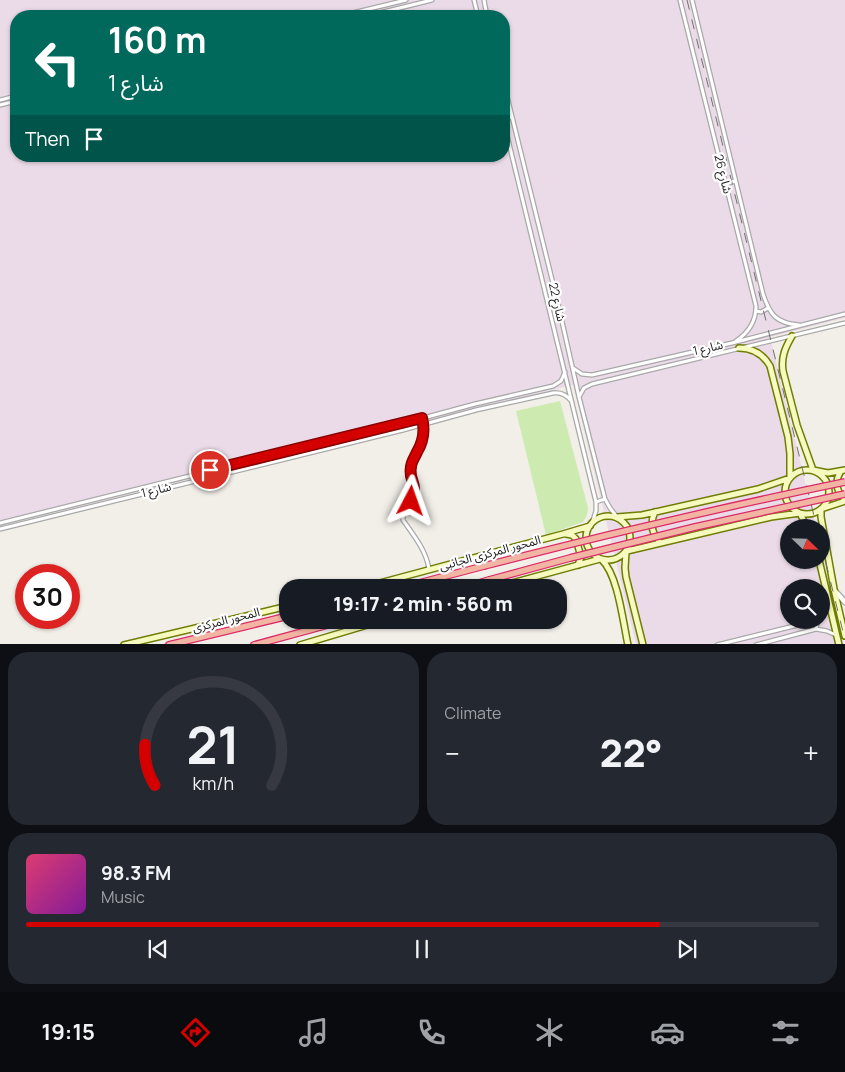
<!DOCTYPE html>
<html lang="en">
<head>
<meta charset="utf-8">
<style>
  :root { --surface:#171b24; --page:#242831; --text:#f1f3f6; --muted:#9ea1a6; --line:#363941; --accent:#d40000 }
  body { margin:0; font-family:Manrope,"Noto Sans Arabic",sans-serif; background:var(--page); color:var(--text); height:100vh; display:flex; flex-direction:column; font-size:19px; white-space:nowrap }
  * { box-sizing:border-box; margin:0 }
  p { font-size:16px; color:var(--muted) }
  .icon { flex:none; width:28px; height:28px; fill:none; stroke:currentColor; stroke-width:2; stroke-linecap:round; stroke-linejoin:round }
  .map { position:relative; height:644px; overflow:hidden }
  .side { display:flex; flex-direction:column; gap:8px; padding:8px; background:#0d0f14; flex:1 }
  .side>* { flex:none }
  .hud { position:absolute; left:10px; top:10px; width:500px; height:152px; border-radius:20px; box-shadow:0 1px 4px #0004; background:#00695c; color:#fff; overflow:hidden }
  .needle { width:32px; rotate:113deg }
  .controls { position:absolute; left:780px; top:519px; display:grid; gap:10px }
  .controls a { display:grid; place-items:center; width:50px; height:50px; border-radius:50%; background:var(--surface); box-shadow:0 1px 4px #0004; font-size:25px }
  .speed { position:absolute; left:15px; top:564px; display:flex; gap:10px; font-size:25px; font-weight:700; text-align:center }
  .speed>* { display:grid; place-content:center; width:65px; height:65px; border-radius:50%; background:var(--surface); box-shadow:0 1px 4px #0004; line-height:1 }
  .speed .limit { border:8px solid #d22; background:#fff; color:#111 }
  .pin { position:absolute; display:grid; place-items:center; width:42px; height:42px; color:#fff; margin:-21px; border:2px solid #fff; border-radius:50%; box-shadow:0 1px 5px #0007 }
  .me { position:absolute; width:55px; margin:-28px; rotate:4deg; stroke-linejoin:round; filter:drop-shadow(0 0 4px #0008) }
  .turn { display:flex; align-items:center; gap:18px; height:105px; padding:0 15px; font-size:22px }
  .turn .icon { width:65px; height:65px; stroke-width:2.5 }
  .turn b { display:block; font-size:35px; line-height:42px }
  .then { display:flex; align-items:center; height:48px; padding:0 15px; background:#0003; gap:10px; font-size:19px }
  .big { font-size:38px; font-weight:800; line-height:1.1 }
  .side .widget { flex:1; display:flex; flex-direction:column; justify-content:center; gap:8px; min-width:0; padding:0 18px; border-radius:20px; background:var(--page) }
  .side .dial { align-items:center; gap:0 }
  .dial svg { height:130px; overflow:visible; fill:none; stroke:var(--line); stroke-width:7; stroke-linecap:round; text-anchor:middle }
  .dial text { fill:var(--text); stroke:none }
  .song { display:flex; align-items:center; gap:15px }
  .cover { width:60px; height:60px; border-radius:8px; background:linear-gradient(135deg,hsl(340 70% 55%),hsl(290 70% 35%)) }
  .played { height:5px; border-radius:2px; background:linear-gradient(90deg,var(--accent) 80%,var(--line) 80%) }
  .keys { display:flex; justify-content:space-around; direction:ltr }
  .heat { display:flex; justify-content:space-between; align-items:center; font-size:28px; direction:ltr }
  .side .tiles { flex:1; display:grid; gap:8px; grid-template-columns:1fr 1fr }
  .widget:last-child { grid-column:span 2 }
  .trip { position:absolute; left:279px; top:579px; width:288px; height:50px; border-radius:20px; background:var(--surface); box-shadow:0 1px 4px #0004; font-weight:800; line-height:50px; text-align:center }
  .dock { display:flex; height:80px; justify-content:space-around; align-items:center; background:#090b0e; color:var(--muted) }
  .dock .icon { width:35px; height:35px }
  .dock .selected { color:var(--accent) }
  .dock b { font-size:22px; color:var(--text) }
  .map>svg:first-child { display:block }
  .industrial { fill:#ebdbe8; fill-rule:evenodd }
  .grass { fill:#cdebb0 }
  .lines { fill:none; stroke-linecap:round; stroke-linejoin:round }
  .minor-casing { stroke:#a9a9a9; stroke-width:5.5 }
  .tertiary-casing { stroke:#a9a9a9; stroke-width:7 }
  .secondary-casing { stroke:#707d05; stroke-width:8 }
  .trunk-casing { stroke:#dc2a67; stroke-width:8 }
  .minor { stroke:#fff; stroke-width:3 }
  .tertiary { stroke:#fff; stroke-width:4.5 }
  .secondary { stroke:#f7fabf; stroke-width:5 }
  .trunk { stroke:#f2b4a3; stroke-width:5.5 }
  .rail { stroke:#707070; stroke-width:1; stroke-dasharray:10 10; stroke-linecap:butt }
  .trunk-bridge-casing { stroke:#dc2a67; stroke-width:8; stroke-linecap:butt }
  .trunk-bridge { stroke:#f2b4a3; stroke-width:5.5 }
  .route-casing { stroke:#8a0000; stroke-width:12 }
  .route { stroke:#d40000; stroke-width:9 }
  .labels { text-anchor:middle; stroke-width:4.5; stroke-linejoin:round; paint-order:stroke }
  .street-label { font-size:12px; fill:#222; stroke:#fff }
</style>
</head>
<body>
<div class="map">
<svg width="845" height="645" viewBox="0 0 845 645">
  <rect width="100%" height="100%" fill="#f2efe9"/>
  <!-- industrial -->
  <path class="industrial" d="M0,0H845V318L770,337L816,527L789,528V560H821V551L844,644H636L573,385L0,526ZM16,16H504V156H16ZM789,588H821V620H789Z"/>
  <!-- grass -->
  <path class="grass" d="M560,401L588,508L587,515L583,522L546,535L516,411Z"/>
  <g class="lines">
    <!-- minor casing -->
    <g class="minor-casing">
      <path id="minor" d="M474,0L478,16
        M484,0L487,16
        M680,0L756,306C756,321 748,333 736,341
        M692,0L763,294C770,315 776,323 799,325
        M340,16L406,0
        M367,16L432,0
        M504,84L559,308L579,397L605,499L610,508L617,517
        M0,100L16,96
        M0,105L16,101
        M504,118L512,117
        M504,123L596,502V511L592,523
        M726,184L735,181
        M756,311L761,312L768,308
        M573,368L582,374L592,375L732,343L845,314
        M579,397L584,388L592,384L845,323
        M422,418C425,430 422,442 417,453C415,458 411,462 411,468C410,476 416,483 414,491C413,500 406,508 403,517V520C414,536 426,550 429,569
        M596,502L605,499
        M0,523L266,457L401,424L475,404L553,386L561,381L565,372
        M0,529L403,430L476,410L553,393C561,392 567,395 572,402
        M821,609L827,594
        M814,620L817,624L816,629
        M717,645L798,625L808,620
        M756,645L816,629L827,631L836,635"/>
    </g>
    <!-- tertiary casing -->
    <g class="tertiary-casing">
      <path id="tertiary" d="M834,590L845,602"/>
    </g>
    <!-- secondary casing -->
    <g class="secondary-casing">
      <path id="secondary" d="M792,336C785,348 781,357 783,371L797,425L813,470L828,473L845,470
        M785 492a22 22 0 1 1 44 0a22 22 0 1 1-44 0Z
        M841,471C834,482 836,491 845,500
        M845,501L821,509V517L834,589L845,636
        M655,512C650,522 651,531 658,540
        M586 538a22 22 0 1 1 44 0a22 22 0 1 1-44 0Z
        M617,517L642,515L758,489L790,478V454L788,437L770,366C763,354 753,348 739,348
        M566,534L572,535L576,539L581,557L578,565
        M627,551L771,517L800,513L807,528
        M626,552L625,568L626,577L643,645
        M602,560C618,575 623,622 628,645
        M819,560L839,645
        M361,588L563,534L590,526
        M494,588L600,559
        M124,645L288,606
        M300,645L384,620"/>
    </g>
    <!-- trunk casing -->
    <g class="trunk-casing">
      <path id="trunk" d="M400,588L484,566
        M463,588L489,580
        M169,645L288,616
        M254,645L346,620"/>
    </g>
    <!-- minor -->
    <use href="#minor" class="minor"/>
    <!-- tertiary -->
    <use href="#tertiary" class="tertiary"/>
    <!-- secondary -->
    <use href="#secondary" class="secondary"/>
    <!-- trunk -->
    <use href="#trunk" class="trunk"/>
    <!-- rail -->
    <path class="rail" d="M687,0L817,528
      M821,543L845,640"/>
    <!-- trunk-bridge casing -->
    <g class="trunk-bridge-casing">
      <path id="trunk-bridge" d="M484,566C604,535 724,507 845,482
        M489,580L570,558L695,527L845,494"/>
    </g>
    <!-- trunk-bridge -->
    <use href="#trunk-bridge" class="trunk-bridge"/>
  </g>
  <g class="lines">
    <!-- route casing -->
    <g class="route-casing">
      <path id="route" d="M210,470L422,418C425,430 423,442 417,452C415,457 411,462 411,467C408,481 419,482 411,501"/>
    </g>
    <!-- route -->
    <use href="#route" class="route"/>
  </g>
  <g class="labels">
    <!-- street labels -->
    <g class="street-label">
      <text transform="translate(723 174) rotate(76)" y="4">شارع 26</text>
      <text transform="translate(557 302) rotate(77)" y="4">شارع 22</text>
      <text transform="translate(708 348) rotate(-13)" y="4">شارع 1</text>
      <text transform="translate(156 490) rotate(-14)" y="4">شارع 1</text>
      <text transform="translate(490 553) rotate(-15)" y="4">المحور المركزى الجانبى</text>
      <text transform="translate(226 620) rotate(-14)" y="4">المحور المركزى</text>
    </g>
  </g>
</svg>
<div class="controls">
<a><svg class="needle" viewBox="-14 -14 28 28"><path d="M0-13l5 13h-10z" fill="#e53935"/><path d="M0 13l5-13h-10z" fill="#9ea1a6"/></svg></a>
<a><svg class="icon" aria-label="search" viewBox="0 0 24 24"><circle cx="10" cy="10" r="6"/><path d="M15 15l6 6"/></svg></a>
</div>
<div class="speed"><div class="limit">30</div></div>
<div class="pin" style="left:210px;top:470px;background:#d93025"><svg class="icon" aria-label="arrive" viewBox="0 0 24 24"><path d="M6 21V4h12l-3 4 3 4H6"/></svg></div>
<svg class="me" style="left:411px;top:501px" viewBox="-20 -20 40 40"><path d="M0-17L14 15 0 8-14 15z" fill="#d40000" stroke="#fff" stroke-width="4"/></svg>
<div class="trip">19:17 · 2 min · 560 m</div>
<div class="hud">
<div class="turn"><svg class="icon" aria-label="left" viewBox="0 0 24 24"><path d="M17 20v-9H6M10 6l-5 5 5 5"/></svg><div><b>160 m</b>شارع 1</div></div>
<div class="then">Then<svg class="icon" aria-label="arrive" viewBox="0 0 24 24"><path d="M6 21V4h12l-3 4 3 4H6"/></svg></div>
</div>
</div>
<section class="side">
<div class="tiles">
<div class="widget dial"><svg viewBox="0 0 100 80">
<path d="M14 69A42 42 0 1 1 86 69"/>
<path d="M14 69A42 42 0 0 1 8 44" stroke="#d40000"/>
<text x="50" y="56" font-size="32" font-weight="700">21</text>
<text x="50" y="72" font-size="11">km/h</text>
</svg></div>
<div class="widget"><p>Climate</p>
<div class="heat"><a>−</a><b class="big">22°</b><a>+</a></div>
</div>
<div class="widget">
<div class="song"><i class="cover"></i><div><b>98.3 FM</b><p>Music</p></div></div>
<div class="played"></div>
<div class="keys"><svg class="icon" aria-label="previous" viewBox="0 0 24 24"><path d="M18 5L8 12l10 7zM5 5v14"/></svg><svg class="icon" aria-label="pause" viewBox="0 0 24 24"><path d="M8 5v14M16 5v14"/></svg><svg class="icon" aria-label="next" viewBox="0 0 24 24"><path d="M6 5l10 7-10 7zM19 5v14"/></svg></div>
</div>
</div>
</section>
<nav class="dock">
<b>19:15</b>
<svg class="icon selected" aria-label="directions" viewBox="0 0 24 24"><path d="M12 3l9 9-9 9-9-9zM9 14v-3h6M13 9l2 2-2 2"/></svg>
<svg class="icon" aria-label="music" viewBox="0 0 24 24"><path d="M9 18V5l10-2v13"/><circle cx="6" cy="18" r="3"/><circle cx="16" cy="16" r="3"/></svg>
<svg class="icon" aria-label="phone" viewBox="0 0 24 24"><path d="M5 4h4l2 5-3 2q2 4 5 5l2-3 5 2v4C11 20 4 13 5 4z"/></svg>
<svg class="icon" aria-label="climate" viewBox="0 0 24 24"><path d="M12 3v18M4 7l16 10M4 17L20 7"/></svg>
<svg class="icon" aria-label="car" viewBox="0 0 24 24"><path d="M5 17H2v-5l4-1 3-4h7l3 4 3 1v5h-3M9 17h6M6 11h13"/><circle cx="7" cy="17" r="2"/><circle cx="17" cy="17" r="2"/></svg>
<svg class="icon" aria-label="filters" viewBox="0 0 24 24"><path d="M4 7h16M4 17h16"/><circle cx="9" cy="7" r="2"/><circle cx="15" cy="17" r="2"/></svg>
</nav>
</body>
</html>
